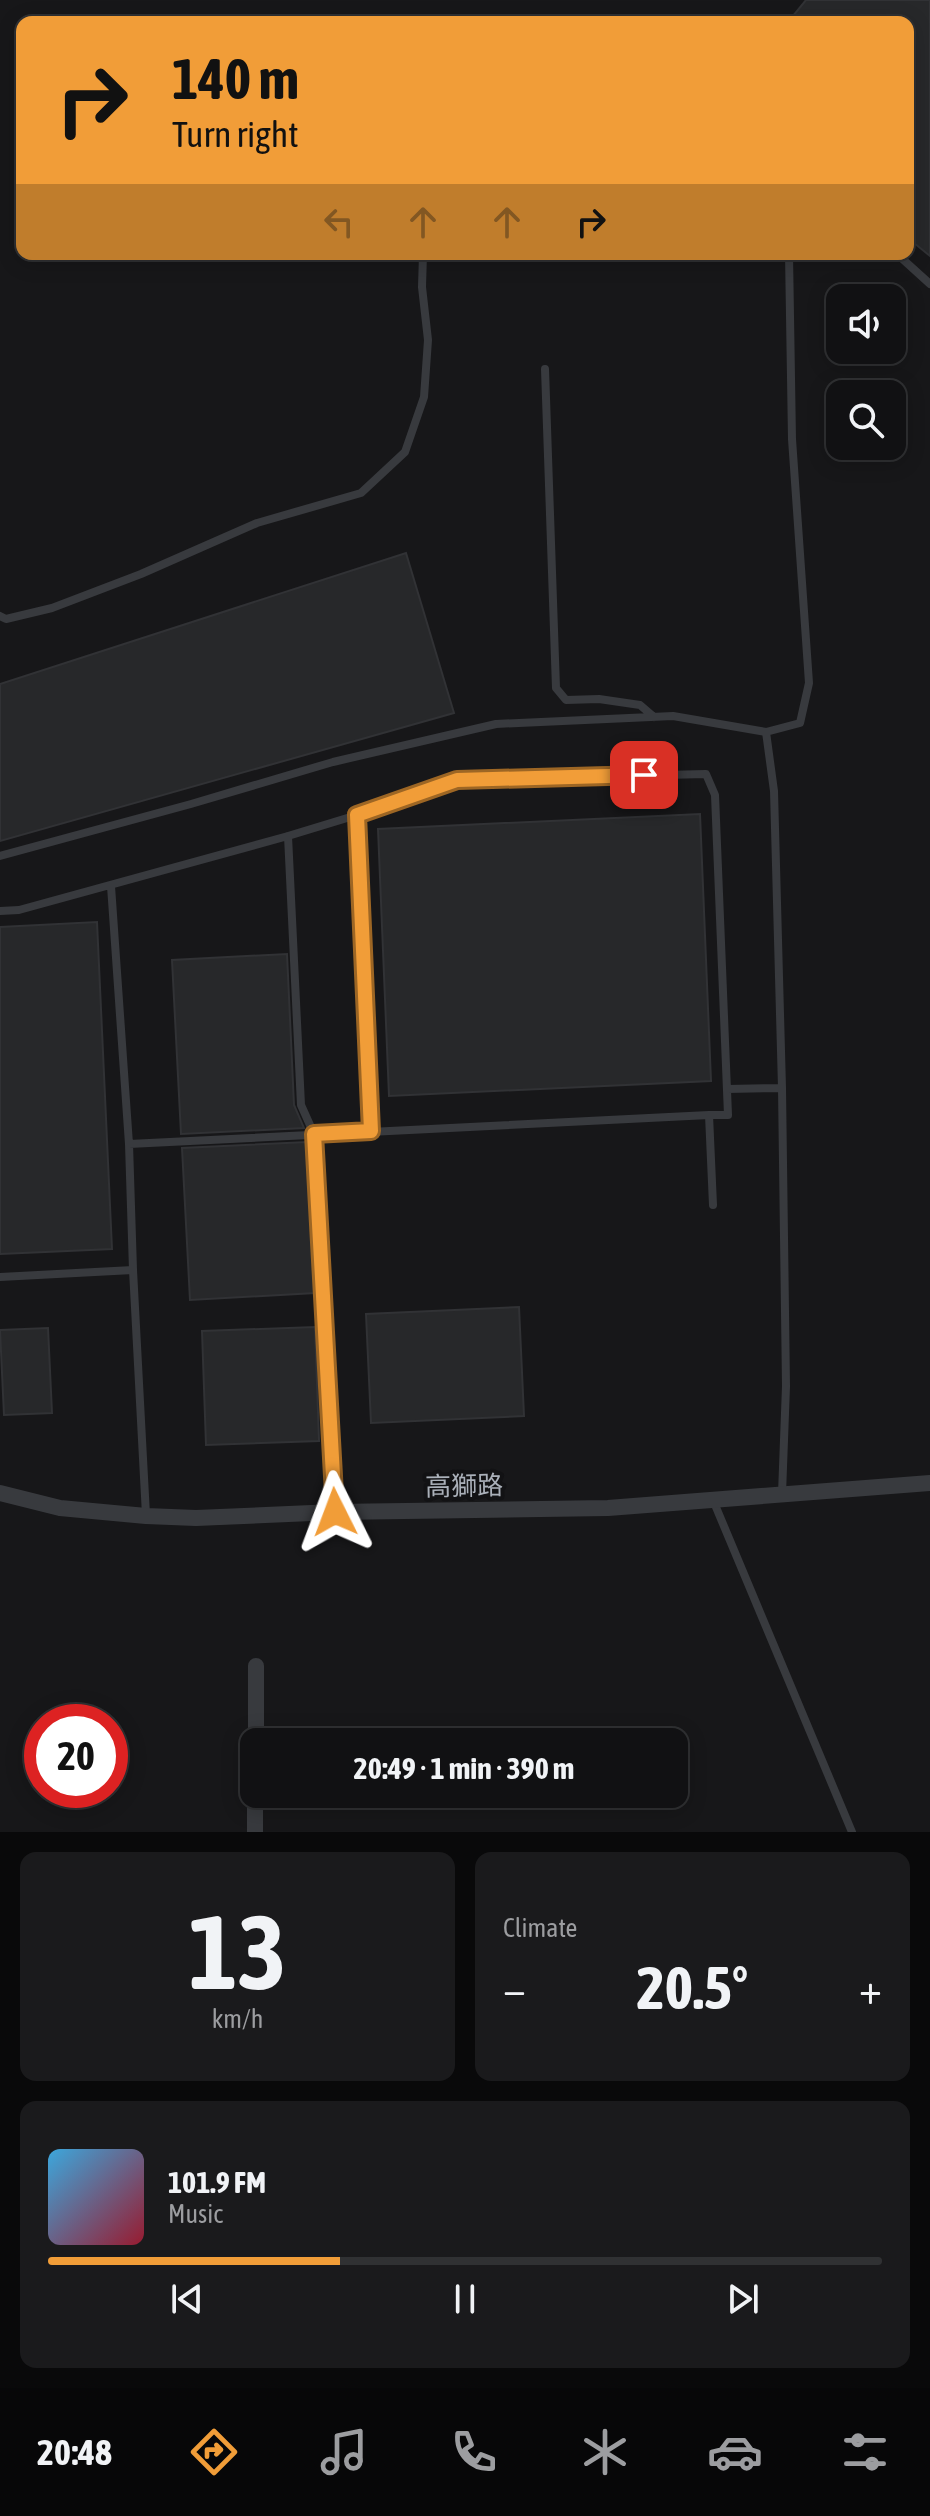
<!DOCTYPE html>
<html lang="en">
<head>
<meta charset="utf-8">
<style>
  :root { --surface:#111113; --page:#1a1a1c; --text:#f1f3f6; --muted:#9c9da0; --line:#303133; --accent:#f19d38 }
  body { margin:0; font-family:"Asap Condensed","Noto Sans TC",sans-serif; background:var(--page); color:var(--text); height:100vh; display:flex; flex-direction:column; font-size:30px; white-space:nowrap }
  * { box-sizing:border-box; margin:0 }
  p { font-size:26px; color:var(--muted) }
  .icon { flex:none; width:44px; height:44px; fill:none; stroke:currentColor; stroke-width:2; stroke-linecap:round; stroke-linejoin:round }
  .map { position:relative; height:1832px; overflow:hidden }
  .side { display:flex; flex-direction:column; gap:20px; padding:20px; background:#09090a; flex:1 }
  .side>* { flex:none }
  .top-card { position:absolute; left:16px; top:16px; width:898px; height:244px; border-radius:16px; box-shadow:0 4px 20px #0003,0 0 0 2px var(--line); background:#f19d38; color:#111; overflow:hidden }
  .buttons { position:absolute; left:826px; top:284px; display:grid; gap:16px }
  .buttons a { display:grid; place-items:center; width:80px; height:80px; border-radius:16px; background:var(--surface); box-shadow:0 4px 20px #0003,0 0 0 2px var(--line); font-size:40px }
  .speed { position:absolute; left:24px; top:1704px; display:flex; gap:16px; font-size:40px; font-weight:700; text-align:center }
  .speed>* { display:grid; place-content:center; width:104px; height:104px; border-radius:50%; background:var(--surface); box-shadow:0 4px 20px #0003,0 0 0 2px var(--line); line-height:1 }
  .speed .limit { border:12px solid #d22; background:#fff; color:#111 }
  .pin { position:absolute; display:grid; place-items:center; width:68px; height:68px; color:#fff; margin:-34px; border-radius:16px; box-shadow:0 4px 12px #0006 }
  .me { position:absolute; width:88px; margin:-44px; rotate:357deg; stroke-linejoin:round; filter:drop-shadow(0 0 6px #0008) }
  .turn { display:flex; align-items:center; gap:28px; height:168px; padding:0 24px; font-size:36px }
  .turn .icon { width:104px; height:104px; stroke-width:2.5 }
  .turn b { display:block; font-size:56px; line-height:68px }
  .lanes { display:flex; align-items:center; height:76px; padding:0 24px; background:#0003; justify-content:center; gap:40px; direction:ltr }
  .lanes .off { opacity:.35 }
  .big { font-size:60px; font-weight:700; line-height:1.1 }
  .side .tile { flex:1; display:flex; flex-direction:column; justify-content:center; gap:12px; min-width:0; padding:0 28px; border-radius:16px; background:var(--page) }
  .side .dial { align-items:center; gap:0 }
  .dial b { font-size:104px; line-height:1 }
  .song { display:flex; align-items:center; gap:24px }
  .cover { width:96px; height:96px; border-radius:12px; background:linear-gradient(135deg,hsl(200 70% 55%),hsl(350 70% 35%)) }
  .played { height:8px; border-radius:4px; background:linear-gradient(90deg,var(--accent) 35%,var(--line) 35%) }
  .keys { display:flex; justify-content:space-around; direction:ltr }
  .heat { display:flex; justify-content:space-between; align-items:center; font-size:44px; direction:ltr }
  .side .tiles { flex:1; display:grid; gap:20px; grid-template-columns:1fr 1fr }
  .tile:last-child { grid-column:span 2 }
  .trip { position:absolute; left:240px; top:1728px; width:448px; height:80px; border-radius:16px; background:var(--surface); box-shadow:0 4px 20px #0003,0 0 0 2px var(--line); font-weight:700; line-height:80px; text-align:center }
  .tab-bar { display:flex; height:128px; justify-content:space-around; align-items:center; background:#070708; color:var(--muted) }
  .tab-bar .icon { width:56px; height:56px }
  .tab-bar .selected { color:var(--accent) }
  .tab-bar b { font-size:36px; color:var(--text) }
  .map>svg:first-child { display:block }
  .building { fill:#27282a; stroke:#313235; stroke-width:2 }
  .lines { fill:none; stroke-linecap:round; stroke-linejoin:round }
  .service { stroke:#383a3e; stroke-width:8 }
  .minor { stroke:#383a3e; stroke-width:16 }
  .route-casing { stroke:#9d6624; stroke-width:20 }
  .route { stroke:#f19d38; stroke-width:14 }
  .labels { text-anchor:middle; stroke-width:8; stroke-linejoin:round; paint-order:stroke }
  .street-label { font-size:26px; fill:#aab0b9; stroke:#121214 }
</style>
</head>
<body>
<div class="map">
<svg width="930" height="1832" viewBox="0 0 930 1832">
  <rect width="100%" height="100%" fill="#171719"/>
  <!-- building -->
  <path class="building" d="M806,0H930V256L908,238V22H788Z
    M406,553L454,713L0,841V684Z
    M700,814L711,1081L389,1096L378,829Z
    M97,922L112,1249L0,1254V927Z
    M287,954L294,1105L304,1128L181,1134L172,960Z
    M307,1142L315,1293L190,1300L182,1148Z
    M519,1307L524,1416L371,1423L366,1314Z
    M315,1327L319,1441L206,1445L202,1331Z
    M48,1328L52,1413L4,1415L0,1330Z"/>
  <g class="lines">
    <!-- service -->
    <path class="service" d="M897,254L930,284
      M545,369L556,688L566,700L599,699L640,705L654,717
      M0,616L6,619L52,608L141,574L257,523L361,493L405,452L424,397L428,340L422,287L423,254
      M357,815L371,1131
      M288,836L301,1105L314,1134L335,1512
      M0,856L191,804L333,762L496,724L673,716L766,732
      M111,886L129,1144L133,1270L146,1515
      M0,911L19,910L288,836L357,815L457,780L706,774L715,795L728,1115H709
      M727,1089L782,1088
      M129,1144L709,1115L713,1205
      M0,1277L133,1270
      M782,1494L786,1386L782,1088L774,791L766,732L800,723L809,683L792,439L789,254
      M713,1500L852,1832"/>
    <!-- minor -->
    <path class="minor" d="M0,1493L60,1508L146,1516L196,1518L335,1512L608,1508L930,1483
      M256,1742V1666
      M255,1832V1794"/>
  </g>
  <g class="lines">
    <!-- route casing -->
    <g class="route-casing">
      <path id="route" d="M335,1512L314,1134L371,1131L357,815L457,780L644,775"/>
    </g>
    <!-- route -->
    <use href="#route" class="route"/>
  </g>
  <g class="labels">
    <!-- street labels -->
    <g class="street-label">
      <text transform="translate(464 1486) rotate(-1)" y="9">高獅路</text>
    </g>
  </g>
</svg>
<div class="buttons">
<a><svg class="icon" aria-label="sound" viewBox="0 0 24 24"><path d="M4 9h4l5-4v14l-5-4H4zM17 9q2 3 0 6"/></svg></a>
<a><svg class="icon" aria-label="search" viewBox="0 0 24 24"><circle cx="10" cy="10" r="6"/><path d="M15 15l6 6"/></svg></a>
</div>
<div class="speed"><div class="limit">20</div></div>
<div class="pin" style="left:644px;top:775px;background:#d93025"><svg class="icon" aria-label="arrive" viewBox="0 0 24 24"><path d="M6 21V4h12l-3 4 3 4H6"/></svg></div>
<svg class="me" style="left:335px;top:1512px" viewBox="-20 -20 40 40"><path d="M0-17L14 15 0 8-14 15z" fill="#f19d38" stroke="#fff" stroke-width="4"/></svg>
<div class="trip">20:49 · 1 min · 390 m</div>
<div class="top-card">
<div class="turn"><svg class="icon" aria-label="right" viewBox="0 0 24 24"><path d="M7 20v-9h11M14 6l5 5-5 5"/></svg><div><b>140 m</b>Turn right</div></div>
<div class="lanes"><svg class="icon off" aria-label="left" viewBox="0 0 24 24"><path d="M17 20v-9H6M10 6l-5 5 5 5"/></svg><svg class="icon off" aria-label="ahead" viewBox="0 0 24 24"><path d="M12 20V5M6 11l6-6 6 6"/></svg><svg class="icon off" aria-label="ahead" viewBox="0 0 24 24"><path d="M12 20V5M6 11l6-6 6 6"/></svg><svg class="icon" aria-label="right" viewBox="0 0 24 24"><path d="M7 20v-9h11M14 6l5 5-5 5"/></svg></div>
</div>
</div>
<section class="side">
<div class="tiles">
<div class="tile dial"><b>13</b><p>km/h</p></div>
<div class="tile"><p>Climate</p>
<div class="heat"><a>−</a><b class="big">20.5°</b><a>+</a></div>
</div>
<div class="tile">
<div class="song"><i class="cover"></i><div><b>101.9 FM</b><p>Music</p></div></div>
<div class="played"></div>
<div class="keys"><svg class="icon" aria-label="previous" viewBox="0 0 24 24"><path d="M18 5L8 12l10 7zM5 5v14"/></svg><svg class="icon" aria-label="pause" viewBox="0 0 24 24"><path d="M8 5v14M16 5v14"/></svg><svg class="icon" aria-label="next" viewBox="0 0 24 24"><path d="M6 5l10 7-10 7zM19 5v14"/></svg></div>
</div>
</div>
</section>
<nav class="tab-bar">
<b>20:48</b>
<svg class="icon selected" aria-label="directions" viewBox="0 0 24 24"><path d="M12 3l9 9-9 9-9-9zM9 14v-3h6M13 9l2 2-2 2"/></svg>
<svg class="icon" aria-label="music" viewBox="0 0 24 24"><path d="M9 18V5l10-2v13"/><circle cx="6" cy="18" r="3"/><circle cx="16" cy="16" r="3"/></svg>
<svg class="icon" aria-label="phone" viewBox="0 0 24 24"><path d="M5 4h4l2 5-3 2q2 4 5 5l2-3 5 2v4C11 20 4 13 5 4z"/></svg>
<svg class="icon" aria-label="climate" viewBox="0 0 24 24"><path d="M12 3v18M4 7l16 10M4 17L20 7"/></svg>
<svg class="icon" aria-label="car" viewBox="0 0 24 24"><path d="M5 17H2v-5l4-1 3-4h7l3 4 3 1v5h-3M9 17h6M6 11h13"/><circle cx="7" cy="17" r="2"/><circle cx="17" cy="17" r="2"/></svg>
<svg class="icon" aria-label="filters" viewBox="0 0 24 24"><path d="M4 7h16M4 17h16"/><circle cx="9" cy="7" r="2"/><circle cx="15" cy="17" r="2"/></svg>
</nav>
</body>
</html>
